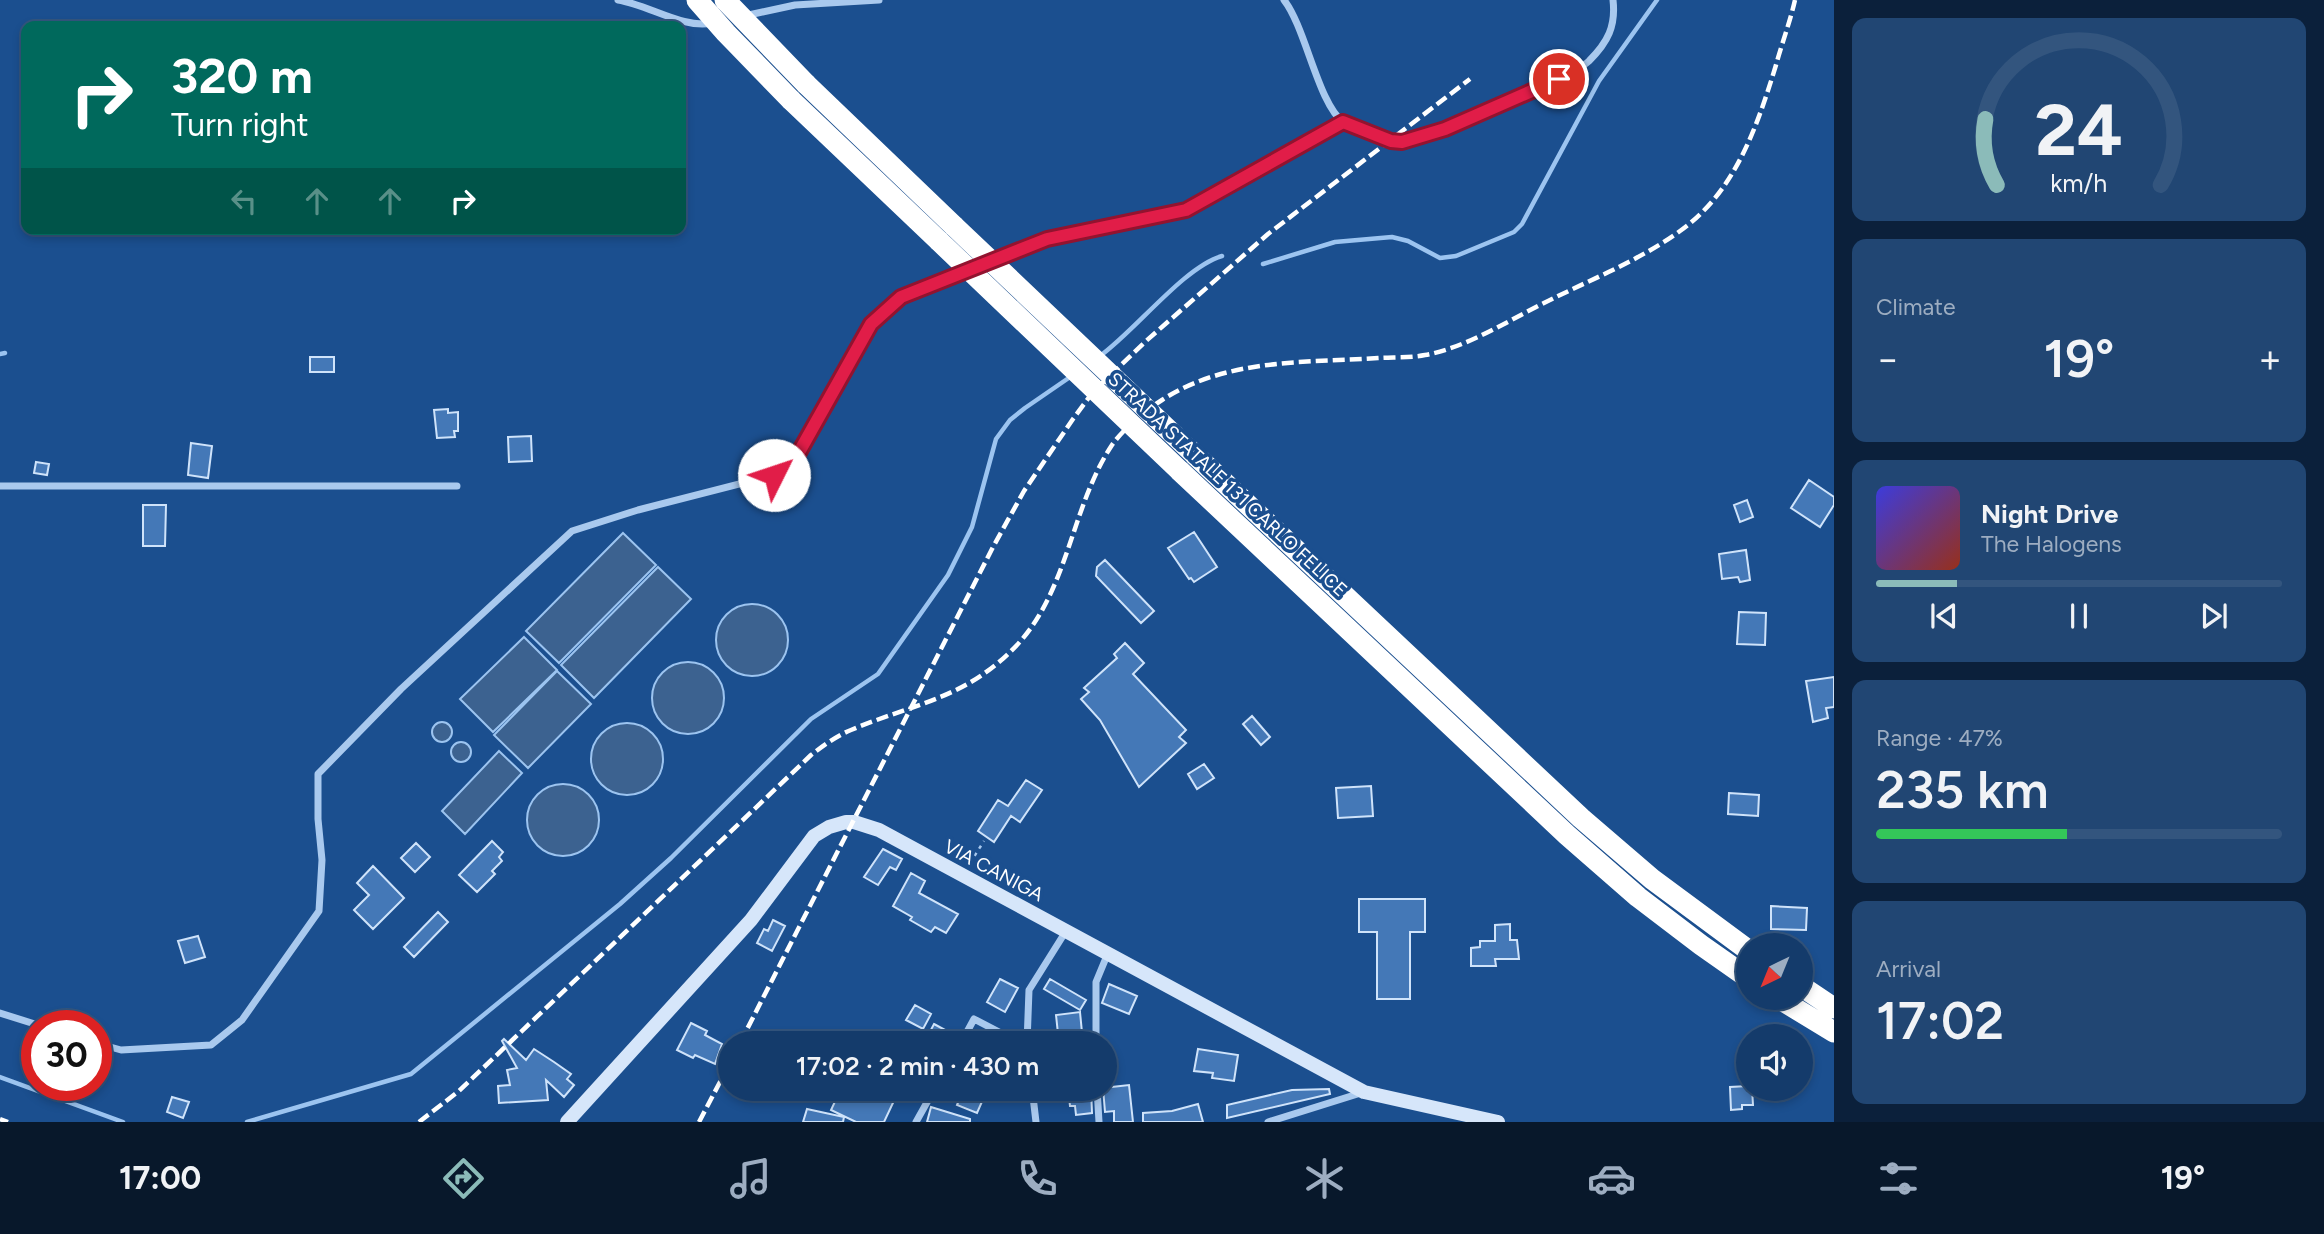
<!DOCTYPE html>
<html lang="en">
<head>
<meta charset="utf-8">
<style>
  :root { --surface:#143b6b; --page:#214673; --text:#f1f3f6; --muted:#9dadc1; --line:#33557e; --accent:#8bbbb9 }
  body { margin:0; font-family:Figtree,sans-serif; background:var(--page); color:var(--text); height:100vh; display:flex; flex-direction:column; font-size:26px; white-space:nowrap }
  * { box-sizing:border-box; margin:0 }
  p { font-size:23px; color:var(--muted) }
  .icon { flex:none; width:38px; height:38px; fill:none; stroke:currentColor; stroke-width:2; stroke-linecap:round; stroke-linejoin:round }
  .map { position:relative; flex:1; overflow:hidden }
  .drawer { display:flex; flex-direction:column; gap:18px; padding:18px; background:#0b203b; width:490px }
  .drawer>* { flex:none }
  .banner { position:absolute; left:21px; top:21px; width:665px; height:214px; border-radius:14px; box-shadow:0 4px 10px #0003,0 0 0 2px var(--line); background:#00695c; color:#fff; overflow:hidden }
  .needle { width:46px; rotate:223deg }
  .tools { position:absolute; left:1736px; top:933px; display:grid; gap:14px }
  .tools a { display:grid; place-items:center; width:77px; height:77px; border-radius:50%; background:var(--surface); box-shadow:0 4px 10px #0003,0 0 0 2px var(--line); font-size:35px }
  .speed { position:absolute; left:21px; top:1010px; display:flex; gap:14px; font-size:35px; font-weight:700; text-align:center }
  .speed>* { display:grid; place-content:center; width:91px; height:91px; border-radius:50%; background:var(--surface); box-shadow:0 4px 10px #0003,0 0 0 2px var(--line); line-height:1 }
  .speed .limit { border:10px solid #d22; background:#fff; color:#111 }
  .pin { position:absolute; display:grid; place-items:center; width:60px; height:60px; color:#fff; margin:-30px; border:4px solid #fff; border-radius:50%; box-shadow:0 2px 7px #0007 }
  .me { position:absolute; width:77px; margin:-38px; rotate:49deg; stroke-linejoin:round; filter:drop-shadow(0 0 5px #0008) }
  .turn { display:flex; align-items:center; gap:24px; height:147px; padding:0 35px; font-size:32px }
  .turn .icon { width:91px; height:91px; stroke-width:2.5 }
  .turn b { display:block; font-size:49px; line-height:60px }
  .lanes { display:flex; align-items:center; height:66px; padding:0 35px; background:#0003; justify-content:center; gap:35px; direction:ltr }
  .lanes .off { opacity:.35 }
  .big { font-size:52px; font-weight:600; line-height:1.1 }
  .drawer .tile { flex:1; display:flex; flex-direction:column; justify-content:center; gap:10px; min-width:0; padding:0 24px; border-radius:14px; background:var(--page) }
  .drawer .dial { align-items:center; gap:0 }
  .dial svg { height:182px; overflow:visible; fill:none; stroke:var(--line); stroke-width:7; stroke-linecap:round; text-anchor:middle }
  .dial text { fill:var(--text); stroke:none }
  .song { display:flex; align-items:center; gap:21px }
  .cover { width:84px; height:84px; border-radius:10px; background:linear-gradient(135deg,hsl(240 70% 55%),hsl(10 70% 35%)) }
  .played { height:7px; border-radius:4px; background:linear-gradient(90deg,var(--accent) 20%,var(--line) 20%) }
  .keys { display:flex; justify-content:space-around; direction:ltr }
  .heat { display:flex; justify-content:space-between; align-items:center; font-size:38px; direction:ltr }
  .charge { height:10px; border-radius:5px; background:linear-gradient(90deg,#34c759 47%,var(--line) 0) }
  .trip { position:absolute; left:718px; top:1031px; width:399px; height:70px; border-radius:35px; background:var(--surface); box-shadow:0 4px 10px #0003,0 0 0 2px var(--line); font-weight:600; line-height:70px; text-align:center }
  .tab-bar { display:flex; height:112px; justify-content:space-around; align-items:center; background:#08182b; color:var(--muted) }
  .tab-bar .icon { width:49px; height:49px }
  .tab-bar .on { color:var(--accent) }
  .tab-bar b { font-size:32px; color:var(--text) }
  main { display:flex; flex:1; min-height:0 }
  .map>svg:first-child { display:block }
  .water { fill:#3c6290; stroke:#9cc4f0; stroke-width:2 }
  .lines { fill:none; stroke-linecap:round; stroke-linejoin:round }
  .stream { stroke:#9cc4f0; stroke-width:4.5 }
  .building { fill:#4478b7; stroke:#cfe3fa; stroke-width:2 }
  .path { stroke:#a9c9ee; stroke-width:2.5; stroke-dasharray:3.5 5; stroke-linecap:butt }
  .street { stroke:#a9c9ee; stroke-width:7 }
  .secondary { stroke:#d6e6fa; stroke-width:14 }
  .highway { stroke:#fff; stroke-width:21 }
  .rail { stroke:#fff; stroke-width:4.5; stroke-dasharray:12 5; stroke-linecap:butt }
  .highway-bridge { stroke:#fff; stroke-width:21 }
  .route-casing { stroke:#92132f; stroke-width:18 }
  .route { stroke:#e11d48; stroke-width:12 }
  .labels { text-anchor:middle; stroke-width:7; stroke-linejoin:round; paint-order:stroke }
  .street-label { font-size:19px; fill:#fff; stroke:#1b4f8f }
</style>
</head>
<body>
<main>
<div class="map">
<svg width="1834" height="1122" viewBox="0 0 1834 1122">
  <rect width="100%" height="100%" fill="#1b4f8f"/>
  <!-- water -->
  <path class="water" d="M623,533L656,565L559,663L526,631Z
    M658,567L691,599L594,698L561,665Z
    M716 640a36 36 0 1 1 72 0a36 36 0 1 1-72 0Z
    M524,637L557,670L493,732L460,699Z
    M652 698a36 36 0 1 1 72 0a36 36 0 1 1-72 0Z
    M557,671L591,704L528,768L494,735Z
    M432 732a10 10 0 1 1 20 0a10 10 0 1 1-20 0Z
    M591 759a36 36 0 1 1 72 0a36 36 0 1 1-72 0Z
    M451 752a10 10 0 1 1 20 0a10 10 0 1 1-20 0Z
    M499,751L522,773L465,834L442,811Z
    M527 820a36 36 0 1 1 72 0a36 36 0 1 1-72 0Z"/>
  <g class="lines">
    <!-- stream -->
    <path class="stream" d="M1263,264L1335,242L1392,237L1408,241L1440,258L1456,256L1514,232L1522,224L1599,81L1657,0
      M0,354L5,353
      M1100,356C1136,330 1184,267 1222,256
      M0,1077L123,1122
      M247,1122L411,1074L620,904L671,858L811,719L878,674L948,575L972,527L996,439L1010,420L1025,408L1073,375"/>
  </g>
  <!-- building -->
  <path class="building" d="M310,357H334V372H310Z
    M448,409V413L458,412V431H454L455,437L437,438L434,410Z
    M531,436L532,461L509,462L508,437Z
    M191,443L212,446L208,478L188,475Z
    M36,462L49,464L47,475L34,473Z
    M1809,480L1834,497V505L1820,527L1791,508Z
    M1747,500L1753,517L1740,522L1734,505Z
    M143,505H166L165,546H143Z
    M1194,532L1217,567L1194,582L1191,578L1189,579L1168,548Z
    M1746,550L1750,580L1740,582L1738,577L1722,579L1719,554Z
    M1105,560L1154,611L1141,623L1096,576L1097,567Z
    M1739,612L1766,613L1765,645L1737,644Z
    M1125,643L1144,663L1133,674L1186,730L1179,737L1186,743L1139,787L1100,720L1081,699L1089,692L1084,688L1117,658L1114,654Z
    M1834,677V707L1826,708L1828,718L1813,722L1806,681Z
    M1252,716L1270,737L1261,745L1243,724Z
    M1204,764L1214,778L1197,789L1188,774Z
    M1026,780L1042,790L1020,822L1011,816L994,842L978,831L998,800L1008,806Z
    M1371,786L1373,816L1338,818L1336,788Z
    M1729,793L1759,795L1758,816L1728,814Z
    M492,841L503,852L499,857L502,861L492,871L495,874L477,892L459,875Z
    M416,843L430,857L415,872L401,858Z
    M883,849L902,859L896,870L890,867L878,885L864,877Z
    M373,866L404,898L373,929L354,910L369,895L357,883Z
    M911,873L925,881L919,893L958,914L946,933L935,927L931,932L910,920L912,917L893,906Z
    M1359,899H1425V932H1410V999H1377V932H1359Z
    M1771,906L1807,908L1806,930L1771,929Z
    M438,912L448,922L414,957L404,947Z
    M773,920L785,926L772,951L757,943L764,929L768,931Z
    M1510,924V940H1517L1519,959H1495L1496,966H1471V948L1480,947V941H1495V925Z
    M198,936L205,957L185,963L178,941Z
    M1000,979L1018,988L1005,1012L987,1002Z
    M1050,979L1086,1000L1080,1010L1044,989Z
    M1109,984L1137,996L1129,1014L1102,1003Z
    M915,1005L931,1014L923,1029L906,1020Z
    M1080,1012L1083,1043H1059L1056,1015Z
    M691,1023L707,1031L705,1035L722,1044L715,1064L695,1055L693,1058L677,1050Z
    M934,1024L958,1037L955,1043H924Z
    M504,1039L526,1060L534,1049L554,1062L571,1074L567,1079L574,1085L564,1097L546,1080L548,1100L499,1103L498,1086L510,1085L507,1070L517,1068L502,1041Z
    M1198,1049L1238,1055L1234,1081L1212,1078L1213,1073L1194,1071Z
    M1129,1085L1133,1122H1114V1111L1105,1112L1103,1088Z
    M1748,1086V1088H1752L1753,1105H1742V1109L1731,1110L1730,1087Z
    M848,1088H900L884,1122H856L831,1110L839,1093L845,1096Z
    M964,1088H988L977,1113L957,1105Z
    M1068,1088H1091L1092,1113L1076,1115L1075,1106H1070Z
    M1329,1089L1330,1094L1227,1118V1105L1292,1090Z
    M172,1097L189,1102L183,1118L167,1112Z
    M1198,1104L1203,1122H1143V1113L1172,1111Z
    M931,1107L970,1119V1122H927Z
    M807,1109L844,1117L843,1122H803Z"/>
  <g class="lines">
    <!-- path -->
    <path class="path" d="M970,863L984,841"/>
    <!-- street -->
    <path class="street" d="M618,0C649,5 683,29 712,23
      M1284,0C1306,28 1318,104 1344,123C1355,130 1387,142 1399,142C1424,142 1570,79 1589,61C1608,42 1616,26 1613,0
      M744,16L795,5L879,0
      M996,260L1047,239L1186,210L1343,122
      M0,486H457
      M0,1013L41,1026
      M96,1043L121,1050L211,1045L242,1020L319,911L322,860L318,819V774L401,689L572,531L638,510L774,475L793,463L871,324L901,297L965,272
      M961,1043L974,1019L1020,1043
      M1027,1043L1029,990L1066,931
      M1096,1043V982L1108,953
      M1032,1088L1036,1122
      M1097,1088L1099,1122
      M916,1122L935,1088
      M1268,1122L1364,1092"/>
    <!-- secondary -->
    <path class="secondary" d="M567,1122L751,920L814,836L829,827L846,822H854L879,830L1364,1092L1498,1122"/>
    <!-- highway -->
    <path class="highway" d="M806,84L954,226
      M791,100L939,241
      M1195,455L1581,818L1652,879L1748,950
      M1180,471L1567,835L1638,897L1701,945L1748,978
      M1801,986L1834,1008
      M1778,998L1834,1032"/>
    <!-- rail -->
    <path class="rail" d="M740,1043L993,547L1024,491L1073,419L1093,392L1146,341L1268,234L1470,79
      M0,1119L8,1122
      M419,1122L459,1091L811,755C823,746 836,736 851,730C915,703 966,699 1017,645C1069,589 1071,507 1112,445C1124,428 1145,411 1162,400C1227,358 1304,363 1378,358C1393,357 1410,358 1425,355C1466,348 1511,319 1548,301C1592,279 1640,260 1680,231C1735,192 1757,127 1776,65C1782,43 1790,22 1795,0
      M699,1122L730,1063"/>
    <!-- highway-bridge -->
    <path class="highway-bridge" d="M697,0L726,33L791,100
      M725,0L806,84
      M954,226L1195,455
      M939,241L1180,471"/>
  </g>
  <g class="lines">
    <!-- route casing -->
    <g class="route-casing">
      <path id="route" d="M774,475L793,463L871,324L901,297L1047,239L1186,210L1343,122L1391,141L1402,142L1445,129L1559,79"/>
    </g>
    <!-- route -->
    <use href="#route" class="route"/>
  </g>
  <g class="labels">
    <!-- street labels -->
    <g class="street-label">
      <text transform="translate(1228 484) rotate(43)" y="7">STRADA STATALE 131 CARLO FELICE</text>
      <text transform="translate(994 870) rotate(28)" y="7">VIA CANIGA</text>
    </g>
  </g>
</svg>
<div class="tools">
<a><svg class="needle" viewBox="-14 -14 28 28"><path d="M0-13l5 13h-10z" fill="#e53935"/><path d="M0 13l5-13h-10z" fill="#9dadc1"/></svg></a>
<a><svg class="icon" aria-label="sound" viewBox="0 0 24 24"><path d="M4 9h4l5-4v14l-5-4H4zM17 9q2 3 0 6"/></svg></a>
</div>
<div class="speed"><div class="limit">30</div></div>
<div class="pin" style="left:1559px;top:79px;background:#d93025"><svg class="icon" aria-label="arrive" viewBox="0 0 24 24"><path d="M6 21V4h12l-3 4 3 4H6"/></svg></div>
<svg class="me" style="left:774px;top:475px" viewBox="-20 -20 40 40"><circle r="19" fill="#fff"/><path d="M0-13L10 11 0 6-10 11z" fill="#e11d48"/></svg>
<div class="trip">17:02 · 2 min · 430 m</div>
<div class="banner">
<div class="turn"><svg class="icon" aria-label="right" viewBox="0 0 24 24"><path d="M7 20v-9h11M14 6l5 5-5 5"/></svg><div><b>320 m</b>Turn right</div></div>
<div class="lanes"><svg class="icon off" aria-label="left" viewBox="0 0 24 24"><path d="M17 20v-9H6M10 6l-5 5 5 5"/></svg><svg class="icon off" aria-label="ahead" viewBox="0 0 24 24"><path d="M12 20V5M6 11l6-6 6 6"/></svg><svg class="icon off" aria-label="ahead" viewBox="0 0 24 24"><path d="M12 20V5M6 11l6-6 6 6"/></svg><svg class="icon" aria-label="right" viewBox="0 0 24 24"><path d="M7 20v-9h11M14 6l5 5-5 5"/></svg></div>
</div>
</div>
<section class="drawer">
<div class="tile dial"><svg viewBox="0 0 100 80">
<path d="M14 69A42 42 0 1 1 86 69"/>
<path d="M14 69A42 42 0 0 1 9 40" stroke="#8bbbb9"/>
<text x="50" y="56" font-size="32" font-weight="700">24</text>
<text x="50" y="72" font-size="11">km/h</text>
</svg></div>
<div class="tile"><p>Climate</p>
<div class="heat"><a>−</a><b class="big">19°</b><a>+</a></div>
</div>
<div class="tile">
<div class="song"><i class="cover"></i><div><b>Night Drive</b><p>The Halogens</p></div></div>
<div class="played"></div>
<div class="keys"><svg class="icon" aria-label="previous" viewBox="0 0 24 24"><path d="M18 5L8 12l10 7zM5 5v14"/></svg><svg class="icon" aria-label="pause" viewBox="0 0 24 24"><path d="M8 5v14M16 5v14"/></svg><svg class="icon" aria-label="next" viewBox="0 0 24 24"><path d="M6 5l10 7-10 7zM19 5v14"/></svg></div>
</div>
<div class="tile"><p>Range · 47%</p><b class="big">235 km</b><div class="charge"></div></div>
<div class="tile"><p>Arrival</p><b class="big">17:02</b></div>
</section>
</main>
<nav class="tab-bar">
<b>17:00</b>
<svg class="icon on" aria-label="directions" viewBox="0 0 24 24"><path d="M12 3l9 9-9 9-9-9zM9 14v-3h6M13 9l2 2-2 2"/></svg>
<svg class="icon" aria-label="music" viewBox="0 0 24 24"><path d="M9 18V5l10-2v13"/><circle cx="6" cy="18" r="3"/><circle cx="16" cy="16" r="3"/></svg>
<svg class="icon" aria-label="phone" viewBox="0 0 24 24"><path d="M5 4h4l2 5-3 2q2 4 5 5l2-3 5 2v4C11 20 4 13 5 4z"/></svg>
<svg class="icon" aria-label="climate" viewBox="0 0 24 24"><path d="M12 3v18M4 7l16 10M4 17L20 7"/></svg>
<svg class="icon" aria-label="car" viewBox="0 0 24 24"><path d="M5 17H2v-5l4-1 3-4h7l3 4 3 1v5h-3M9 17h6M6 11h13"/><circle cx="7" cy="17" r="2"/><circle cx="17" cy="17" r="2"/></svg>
<svg class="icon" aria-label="filters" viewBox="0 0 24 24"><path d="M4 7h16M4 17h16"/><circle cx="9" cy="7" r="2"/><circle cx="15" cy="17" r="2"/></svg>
<b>19°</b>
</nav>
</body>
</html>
